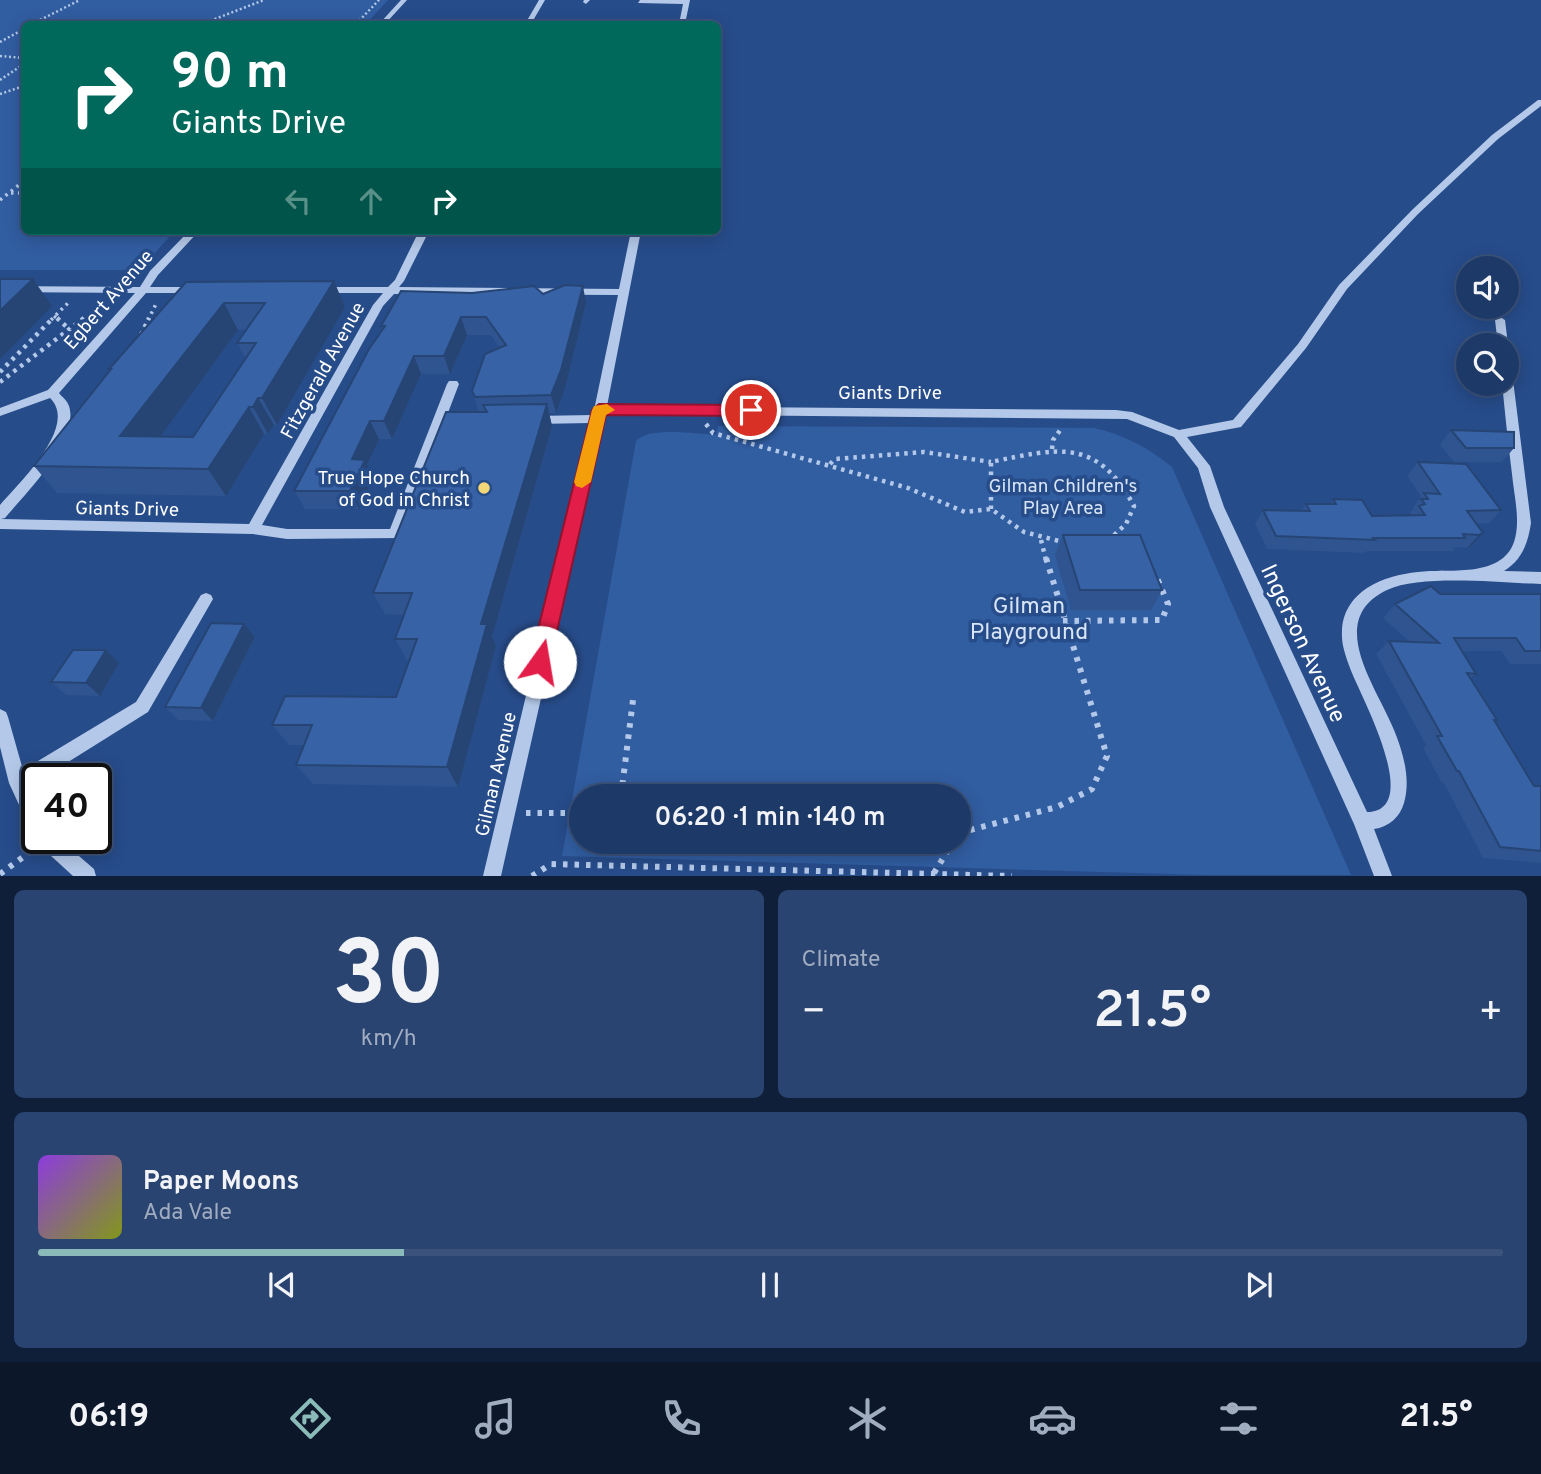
<!DOCTYPE html>
<html lang="en">
<head>
<meta charset="utf-8">
<style>
  :root { --surface:#1d3968; --page:#2a4471; --text:#f1f3f6; --muted:#a0acc0; --line:#3b537c; --accent:#8bbbb9 }
  body { margin:0; font-family:Overpass,sans-serif; background:var(--page); color:var(--text); height:100vh; display:flex; flex-direction:column; font-size:26px; white-space:nowrap }
  * { box-sizing:border-box; margin:0 }
  p { font-size:23px; color:var(--muted) }
  .icon { flex:none; width:38px; height:38px; fill:none; stroke:currentColor; stroke-width:2; stroke-linecap:round; stroke-linejoin:round }
  .map { position:relative; height:876px; overflow:hidden }
  .sheet { display:flex; flex-direction:column; gap:14px; padding:14px; background:#101f39; flex:1 }
  .sheet>* { flex:none }
  .top-card { position:absolute; left:21px; top:21px; width:700px; height:214px; border-radius:10px; box-shadow:0 4px 18px #0003,0 0 0 2px var(--line); background:#00695c; color:#fff; overflow:hidden }
  .fabs { position:absolute; left:1456px; top:256px; display:grid; gap:14px }
  .fabs a { display:grid; place-items:center; width:63px; height:63px; border-radius:50%; background:var(--surface); box-shadow:0 4px 18px #0003,0 0 0 2px var(--line); font-size:35px }
  .speed { position:absolute; left:21px; top:763px; display:flex; gap:14px; font-size:35px; font-weight:700; text-align:center }
  .speed>* { display:grid; place-content:center; width:91px; height:91px; border-radius:50%; background:var(--surface); box-shadow:0 4px 18px #0003,0 0 0 2px var(--line); line-height:1 }
  .speed .limit { border:4px solid #111; border-radius:10px; background:#fff; color:#111 }
  .pin { position:absolute; display:grid; place-items:center; width:60px; height:60px; color:#fff; margin:-30px; border:4px solid #fff; border-radius:50%; box-shadow:0 2px 7px #0007 }
  .me { position:absolute; width:77px; margin:-38px; rotate:13deg; stroke-linejoin:round; filter:drop-shadow(0 0 5px #0008) }
  .turn { display:flex; align-items:center; gap:24px; height:147px; padding:0 35px; font-size:32px }
  .turn .icon { width:91px; height:91px; stroke-width:2.5 }
  .turn b { display:block; font-size:49px; line-height:60px }
  .lanes { display:flex; align-items:center; height:66px; padding:0 35px; background:#0003; justify-content:center; gap:35px; direction:ltr }
  .lanes .off { opacity:.35 }
  .big { font-size:52px; font-weight:600; line-height:1.1 }
  .sheet .card { flex:1; display:flex; flex-direction:column; justify-content:center; gap:10px; min-width:0; padding:0 24px; border-radius:10px; background:var(--page) }
  .sheet .dial { align-items:center; gap:0 }
  .dial b { font-size:91px; line-height:1 }
  .song { display:flex; align-items:center; gap:21px }
  .cover { width:84px; height:84px; border-radius:10px; background:linear-gradient(135deg,hsl(270 70% 55%),hsl(70 70% 35%)) }
  .played { height:7px; border-radius:4px; background:linear-gradient(90deg,var(--accent) 25%,var(--line) 25%) }
  .keys { display:flex; justify-content:space-around; direction:ltr }
  .heat { display:flex; justify-content:space-between; align-items:center; font-size:38px; direction:ltr }
  .sheet .tiles { flex:1; display:grid; gap:14px; grid-template-columns:1fr 1fr }
  .card:last-child { grid-column:span 2 }
  .trip { position:absolute; left:569px; top:784px; width:402px; height:70px; border-radius:35px; background:var(--surface); box-shadow:0 4px 18px #0003,0 0 0 2px var(--line); font-weight:600; line-height:70px; text-align:center }
  .tabs { display:flex; height:112px; justify-content:space-around; align-items:center; background:#0c172a; color:var(--muted) }
  .tabs .icon { width:49px; height:49px }
  .tabs .current { color:var(--accent) }
  .tabs b { font-size:32px; color:var(--text) }
  .map>svg:first-child { display:block }
  .green { fill:#315da1; fill-rule:evenodd }
  .lines { fill:none; stroke-linecap:round; stroke-linejoin:round }
  .path-far3 { stroke:#b4c9e9; stroke-width:2.5; stroke-dasharray:2 2.5; stroke-linecap:butt }
  .path-far2 { stroke:#b4c9e9; stroke-width:3.5; stroke-dasharray:2.5 4.5; stroke-linecap:butt }
  .path-far1 { stroke:#b4c9e9; stroke-width:4.5; stroke-dasharray:3.5 5; stroke-linecap:butt }
  .path { stroke:#b4c9e9; stroke-width:6; stroke-dasharray:4.5 7; stroke-linecap:butt }
  .minor { fill:#b4c9e9; fill-rule:evenodd }
  .wall { fill:#2f548f; fill-rule:evenodd }
  .shaded-wall { fill:#264574 }
  .building { fill:#3762a6; stroke:#264574; stroke-width:2; fill-rule:evenodd }
  .route { fill:#e11d48; stroke:#92132f; stroke-width:2 }
  .slow { fill:#f59e0b }
  .poi-dot { fill:#f2d779; stroke:#274c8a; stroke-width:2.5 }
  .labels { text-anchor:middle; stroke-width:7; stroke-linejoin:round; paint-order:stroke }
  .street-label { font-size:19px; fill:#fff; stroke:#274c8a }
  .poi-label { font-size:19px; fill:#fff; stroke:#274c8a; text-anchor:end }
  .park-label { font-size:19px; fill:#d8e4f7; stroke:#274c8a }
  .near-park-label { font-size:23px; fill:#d8e4f7; stroke:#274c8a }
  .near-street-label { font-size:23px; fill:#fff; stroke:#274c8a }
</style>
</head>
<body>
<div class="map">
<svg width="1541" height="876" viewBox="0 0 1541 876">
  <rect width="100%" height="100%" fill="#274c8a"/>
  <!-- green -->
  <path class="green" d="M0,0H388L366,24H24V231H175L139,270H0Z
    M718,426L1094,428C1125,435 1147,447 1172,467L1351,875H1204L562,856L636,441C649,426 697,434 716,435ZM581,796H959V842H581Z"/>
  <g class="lines">
    <!-- path-far3 -->
    <path class="path-far3" d="M32,24L80,0
      M202,24L264,0
      M356,24L379,0
      M0,42L24,29
      M0,56L24,58
      M0,80L24,64
      M0,94L24,86"/>
    <!-- path-far2 -->
    <path class="path-far2" d="M11,193H24
      M0,200L24,181
      M54,316L59,320
      M51,320L68,303
      M82,320L103,304
      M148,320L157,302"/>
    <!-- path-far1 -->
    <path class="path-far1" d="M57,318L70,330
      M141,335L149,318
      M0,372L53,318
      M0,382L84,318
      M706,424L713,433L908,488L965,512L991,509L1024,532L1063,542
      M1052,449L1053,440L1061,429
      M830,464L835,459L924,452L991,462
      M991,509V462C1058,448 1097,437 1134,506L1126,524L1112,537
      M1041,540L1046,560"/>
    <!-- path -->
    <path class="path" d="M1063,621L1162,620L1168,604L1157,578
      M621,796L633,700
      M526,813H581
      M959,833L1057,807L1092,789L1107,756L1046,558
      M934,873L953,842
      M0,874L30,852
      M532,876L551,864L1012,876"/>
    <!-- minor -->
    <path class="minor" d="M401,0H407L385,24H379Z
      M539,0H545L531,24H525Z
      M584,0H590L586,4L583,2Z
      M640,0H690L685,24H679L683,4L638,3Z
      M1538,100H1541V106L1498,139L1418,214L1347,289L1306,348L1241,427L1187,437L1210,466L1224,507L1367,812C1424,811 1361,696 1352,673C1347,660 1341,645 1342,632C1342,613 1352,598 1367,588C1383,578 1400,574 1418,572C1447,568 1501,579 1514,542C1521,521 1514,496 1512,474C1508,443 1505,413 1502,383H1507V376L1513,380L1531,523C1528,543 1522,560 1504,571L1541,572V584C1502,583 1421,574 1387,590C1324,620 1377,687 1394,730C1403,752 1411,779 1404,803C1400,817 1389,827 1374,829L1392,876H1374L1354,824L1210,507L1198,468L1174,437L1127,419L605,414L501,876H483L591,423L535,424L529,420L535,416L593,415L618,295L394,294L383,306L262,525L287,529H390L447,384L449,381H457L459,384L400,538L287,539L253,534L0,529V505C19,483 79,426 50,398L0,416V408L48,390L135,293L0,292V286L140,287L150,271L189,231H199L158,275L150,287H193L198,290L193,293H146L59,393C62,397 67,400 69,406C80,440 25,494 5,518L1,519L249,524L373,305L383,293H323L318,290L323,287H388L395,280L419,231H429L404,281L399,287L619,289L631,231H641L607,406L1116,410L1132,412L1179,430L1233,420L1298,344L1339,285L1412,210L1492,135Z
      M1500,317L1505,320L1508,345L1507,347V345H1498L1495,320Z
      M206,593L211,595L213,599L148,712L41,779H37V781L28,786L37,805V834L31,831L9,783L0,747V709L6,712L8,717L23,770L136,702L201,595Z
      M37,834V838H58L94,869L96,876H73L38,844L35,838Z"/>
  </g>
  <!-- wall -->
  <path class="wall" d="M186,282L345,307L277,425H274L268,434H264L226,496L57,493L34,466L110,371L109,369ZM238,330H247L237,343L246,359L193,437L160,436Z
    M472,293L543,294L586,303L565,388L556,413H549L552,426L492,637L496,646L458,787L313,784L296,765L304,745H289L272,725L396,697L409,660H407L395,639L404,615L385,614L373,593L479,412L472,391L500,348L491,335H467L450,374H421L392,439H379L367,465L373,478L359,509H305L294,491L383,329L381,326Z
    M1451,430L1514,448L1502,462H1454L1440,445Z
    M1418,462L1501,510L1489,523L1476,524L1483,533L1471,546L1467,548L1456,547L1453,551H1367L1364,553L1267,549L1255,524L1263,510L1301,511L1306,504H1330L1333,499L1372,516L1412,515L1410,512L1414,508L1413,507L1421,496L1407,476Z
    M1063,535L1162,590L1151,610H1071L1055,555Z
    M1440,594H1541V664H1510L1501,651H1462L1476,674L1470,678L1497,720L1495,722L1534,786H1541V863L1483,858L1444,783H1442L1423,748L1426,745L1376,654L1389,641L1410,642L1383,618L1395,604Z
    M244,624L255,637L213,721L178,720L165,707Z
    M119,663L100,696L66,695L51,682Z"/>
  <!-- shaded-wall -->
  <path class="shaded-wall" d="M33,279L52,306L0,359V311Z
    M334,281L345,307L277,425L262,398Z
    M583,286L586,303L565,388L556,413L551,395Z
    M224,303L238,330L141,463L120,436Z
    M461,317L467,335L450,374L444,356Z
    M414,356L421,374L392,439L384,421Z
    M258,398L274,425L268,434L253,407Z
    M547,404L552,426L492,637L496,646L458,787L447,767L481,624Z
    M249,407L264,434L226,496L208,469Z
    M370,421L379,439L367,465L373,478L359,509L350,491L352,459Z
    M1483,533L1471,546L1467,548L1479,535Z
    M244,624L255,637L213,721L201,708Z
    M106,650L119,663L100,696L86,683Z"/>
  <!-- building -->
  <path class="building" d="M0,279H33L0,311Z
    M334,281L262,398H258L253,407H249L208,469L34,466L111,369H109L186,282ZM224,303H265L237,343H256L193,437L120,436Z
    M565,285L583,286L561,370L551,395L475,397L472,391L485,354L506,345L486,317H461L444,356H414L384,421H370L352,459L365,460L350,491H294L369,349L385,326H381L401,291L472,293L534,286L543,294Z
    M547,404L481,624H487L447,767L296,765L312,725H272L285,696L396,697L417,639H395L412,593H373L446,412H487L483,405Z
    M1451,430L1514,432V448H1466Z
    M1418,462L1466,464L1501,510L1467,511L1483,533L1479,535L1463,534L1465,538H1373L1375,540L1276,536L1263,510L1310,511L1306,504H1336L1333,499L1362,500L1372,516L1425,515L1419,506L1425,504L1421,499H1428L1424,493L1440,494Z
    M1063,535H1140L1162,590H1080Z
    M1431,586L1440,594H1541V651H1525L1516,638H1454L1476,674L1467,673L1497,720H1494L1534,786H1541V851L1500,847L1459,771H1457L1437,736H1442L1389,641L1439,643L1395,604Z
    M211,623L244,624L201,708L165,707Z
    M73,650H106L86,683L51,682Z"/>
  <!-- route -->
  <path class="route" d="M599,404L751,405L758,410L751,416L606,415L550,662L547,669L540,671L533,669L530,662L592,410Z"/>
  <!-- slow -->
  <path class="slow" d="M607,404L615,410L606,415L591,482L582,488L576,486L574,482L592,410L594,406Z"/>
  <!-- markers -->
  <circle class="poi-dot" cx="484" cy="488" r="7"/>
  <g class="labels">
    <!-- street labels -->
    <g class="street-label">
      <text transform="translate(108 299) rotate(-49)" y="7">Egbert Avenue</text>
      <text transform="translate(322 370) rotate(-61)" y="7">Fitzgerald Avenue</text>
      <text x="890" y="399">Giants Drive</text>
      <text transform="translate(127 508) rotate(1)" y="7">Giants Drive</text>
      <text transform="translate(495 774) rotate(-77)" y="7">Gilman Avenue</text>
    </g>
    <!-- poi labels -->
    <g class="poi-label">
      <text x="470" y="484">True Hope Church<tspan x="470" dy="22">of God in Christ</tspan></text>
    </g>
    <!-- park labels -->
    <g class="park-label">
      <text x="1063" y="492">Gilman Children's<tspan x="1063" dy="22">Play Area</tspan></text>
    </g>
    <!-- near-park labels -->
    <g class="near-park-label">
      <text x="1029" y="613">Gilman<tspan x="1029" dy="26">Playground</tspan></text>
    </g>
    <!-- near-street labels -->
    <g class="near-street-label">
      <text transform="translate(1304 643) rotate(65)" y="8">Ingerson Avenue</text>
    </g>
  </g>
</svg>
<div class="fabs">
<a><svg class="icon" aria-label="sound" viewBox="0 0 24 24"><path d="M4 9h4l5-4v14l-5-4H4zM17 9q2 3 0 6"/></svg></a>
<a><svg class="icon" aria-label="search" viewBox="0 0 24 24"><circle cx="10" cy="10" r="6"/><path d="M15 15l6 6"/></svg></a>
</div>
<div class="speed"><div class="limit">40</div></div>
<div class="pin" style="left:751px;top:410px;background:#d93025"><svg class="icon" aria-label="arrive" viewBox="0 0 24 24"><path d="M6 21V4h12l-3 4 3 4H6"/></svg></div>
<svg class="me" style="left:540px;top:662px" viewBox="-20 -20 40 40"><circle r="19" fill="#fff"/><path d="M0-13L10 11 0 6-10 11z" fill="#e11d48"/></svg>
<div class="trip">06:20 · 1 min · 140 m</div>
<div class="top-card">
<div class="turn"><svg class="icon" aria-label="right" viewBox="0 0 24 24"><path d="M7 20v-9h11M14 6l5 5-5 5"/></svg><div><b>90 m</b>Giants Drive</div></div>
<div class="lanes"><svg class="icon off" aria-label="left" viewBox="0 0 24 24"><path d="M17 20v-9H6M10 6l-5 5 5 5"/></svg><svg class="icon off" aria-label="ahead" viewBox="0 0 24 24"><path d="M12 20V5M6 11l6-6 6 6"/></svg><svg class="icon" aria-label="right" viewBox="0 0 24 24"><path d="M7 20v-9h11M14 6l5 5-5 5"/></svg></div>
</div>
</div>
<section class="sheet">
<div class="tiles">
<div class="card dial"><b>30</b><p>km/h</p></div>
<div class="card"><p>Climate</p>
<div class="heat"><a>−</a><b class="big">21.5°</b><a>+</a></div>
</div>
<div class="card">
<div class="song"><i class="cover"></i><div><b>Paper Moons</b><p>Ada Vale</p></div></div>
<div class="played"></div>
<div class="keys"><svg class="icon" aria-label="previous" viewBox="0 0 24 24"><path d="M18 5L8 12l10 7zM5 5v14"/></svg><svg class="icon" aria-label="pause" viewBox="0 0 24 24"><path d="M8 5v14M16 5v14"/></svg><svg class="icon" aria-label="next" viewBox="0 0 24 24"><path d="M6 5l10 7-10 7zM19 5v14"/></svg></div>
</div>
</div>
</section>
<nav class="tabs">
<b>06:19</b>
<svg class="icon current" aria-label="directions" viewBox="0 0 24 24"><path d="M12 3l9 9-9 9-9-9zM9 14v-3h6M13 9l2 2-2 2"/></svg>
<svg class="icon" aria-label="music" viewBox="0 0 24 24"><path d="M9 18V5l10-2v13"/><circle cx="6" cy="18" r="3"/><circle cx="16" cy="16" r="3"/></svg>
<svg class="icon" aria-label="phone" viewBox="0 0 24 24"><path d="M5 4h4l2 5-3 2q2 4 5 5l2-3 5 2v4C11 20 4 13 5 4z"/></svg>
<svg class="icon" aria-label="climate" viewBox="0 0 24 24"><path d="M12 3v18M4 7l16 10M4 17L20 7"/></svg>
<svg class="icon" aria-label="car" viewBox="0 0 24 24"><path d="M5 17H2v-5l4-1 3-4h7l3 4 3 1v5h-3M9 17h6M6 11h13"/><circle cx="7" cy="17" r="2"/><circle cx="17" cy="17" r="2"/></svg>
<svg class="icon" aria-label="filters" viewBox="0 0 24 24"><path d="M4 7h16M4 17h16"/><circle cx="9" cy="7" r="2"/><circle cx="15" cy="17" r="2"/></svg>
<b>21.5°</b>
</nav>
</body>
</html>
